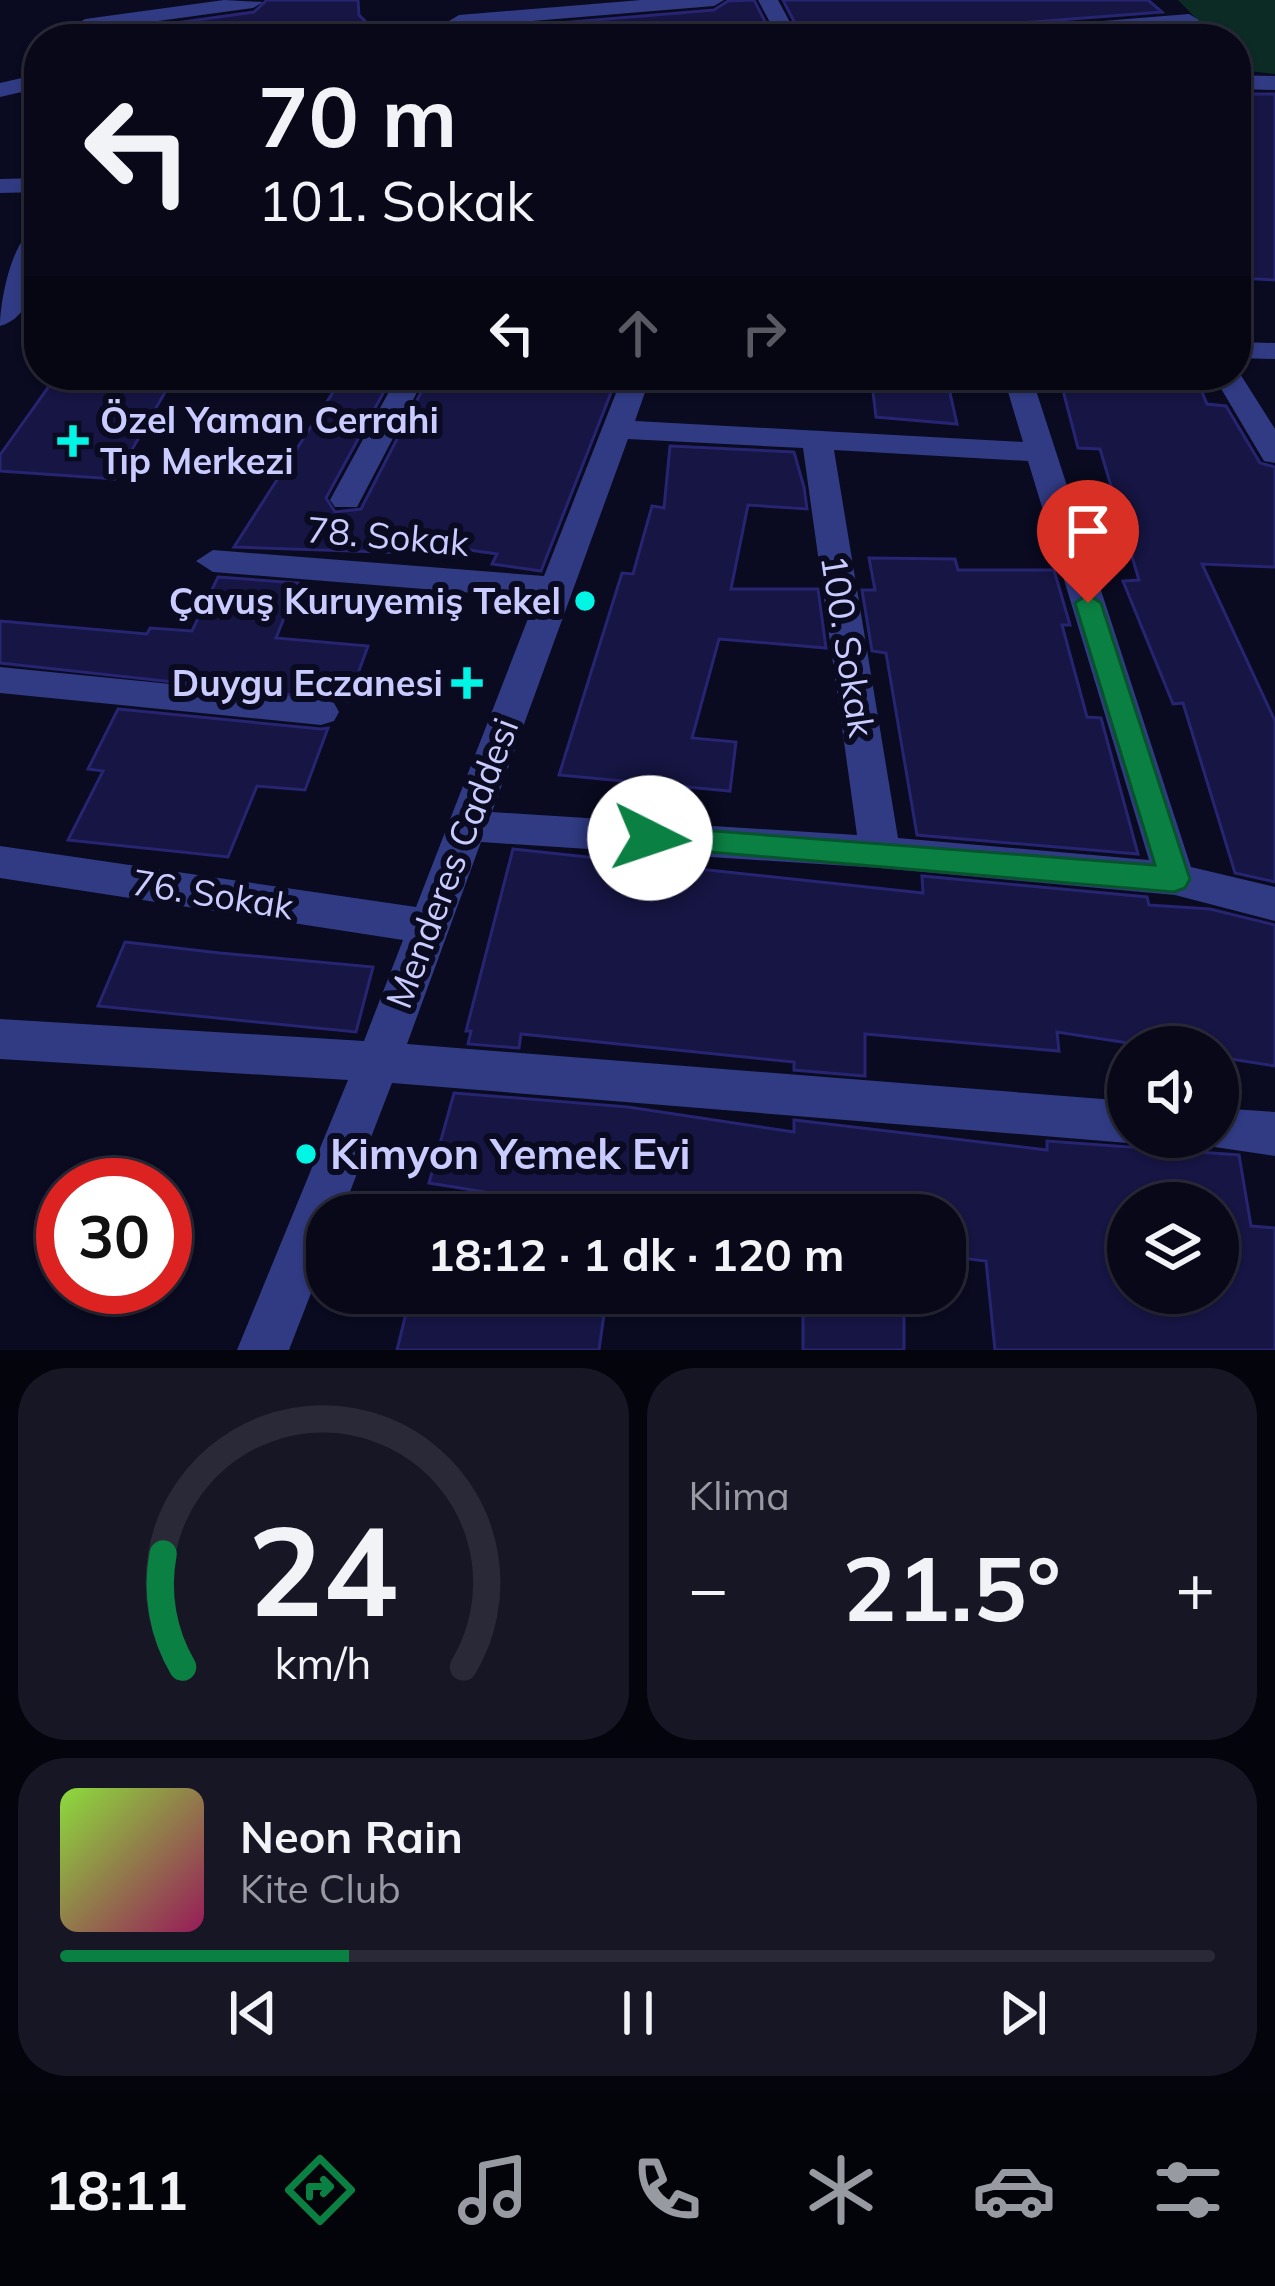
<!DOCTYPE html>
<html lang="tr">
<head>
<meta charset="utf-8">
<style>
  :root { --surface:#080818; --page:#161625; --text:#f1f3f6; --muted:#989aa2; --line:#292937; --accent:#0b8043 }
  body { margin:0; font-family:Mulish,sans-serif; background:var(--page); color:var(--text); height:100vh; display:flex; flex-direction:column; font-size:45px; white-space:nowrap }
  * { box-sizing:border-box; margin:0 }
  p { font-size:39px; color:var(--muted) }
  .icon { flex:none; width:66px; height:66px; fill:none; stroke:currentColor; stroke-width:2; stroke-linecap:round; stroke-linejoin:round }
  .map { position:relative; height:1350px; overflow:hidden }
  .panel { display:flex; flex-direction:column; gap:18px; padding:18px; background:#04040d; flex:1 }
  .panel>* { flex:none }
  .hud { position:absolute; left:24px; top:24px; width:1227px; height:366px; border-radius:48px; box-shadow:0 3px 9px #0004,0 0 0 3px var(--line); background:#080818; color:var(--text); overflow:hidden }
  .buttons { position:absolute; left:1107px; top:1026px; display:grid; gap:24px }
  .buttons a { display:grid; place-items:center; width:132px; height:132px; border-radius:50%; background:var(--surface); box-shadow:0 3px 9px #0004,0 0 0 3px var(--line); font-size:60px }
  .speed { position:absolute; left:36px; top:1158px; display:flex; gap:24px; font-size:60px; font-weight:700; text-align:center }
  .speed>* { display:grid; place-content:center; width:156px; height:156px; border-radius:50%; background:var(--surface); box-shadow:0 3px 9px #0004,0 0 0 3px var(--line); line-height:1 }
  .speed .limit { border:18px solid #d22; background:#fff; color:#111 }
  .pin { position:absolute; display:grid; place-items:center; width:102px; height:102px; color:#fff; margin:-123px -51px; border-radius:50% 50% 50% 0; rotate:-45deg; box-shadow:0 0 12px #0007 }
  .pin .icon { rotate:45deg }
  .me { position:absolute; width:132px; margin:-66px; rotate:94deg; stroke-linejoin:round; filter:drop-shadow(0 0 9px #0008) }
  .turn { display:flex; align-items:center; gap:42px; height:252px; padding:0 36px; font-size:54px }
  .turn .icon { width:156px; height:156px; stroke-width:2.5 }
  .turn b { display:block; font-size:84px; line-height:102px }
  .lanes { display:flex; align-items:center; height:114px; padding:0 36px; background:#0003; justify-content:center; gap:60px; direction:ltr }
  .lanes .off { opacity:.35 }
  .big { font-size:90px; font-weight:700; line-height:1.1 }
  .panel .tile { flex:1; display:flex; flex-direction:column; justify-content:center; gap:18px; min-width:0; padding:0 42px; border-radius:48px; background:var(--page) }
  .panel .dial { align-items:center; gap:0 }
  .dial svg { height:312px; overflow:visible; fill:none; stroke:var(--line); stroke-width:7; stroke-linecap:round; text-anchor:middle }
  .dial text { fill:var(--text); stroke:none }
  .song { display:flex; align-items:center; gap:36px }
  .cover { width:144px; height:144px; border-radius:18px; background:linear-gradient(135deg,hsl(90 70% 55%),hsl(330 70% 35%)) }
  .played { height:12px; border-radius:6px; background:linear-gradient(90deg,var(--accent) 25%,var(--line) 25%) }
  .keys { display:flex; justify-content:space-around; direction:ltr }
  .heat { display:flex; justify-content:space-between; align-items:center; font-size:66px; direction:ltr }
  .panel .tiles { flex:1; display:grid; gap:18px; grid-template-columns:1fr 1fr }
  .tile:last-child { grid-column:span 2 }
  .trip { position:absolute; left:306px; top:1194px; width:660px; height:120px; border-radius:48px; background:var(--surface); box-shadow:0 3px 9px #0004,0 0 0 3px var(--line); font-weight:700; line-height:120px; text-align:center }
  .tab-bar { display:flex; height:192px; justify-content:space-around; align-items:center; background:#03030a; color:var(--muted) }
  .tab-bar .icon { width:84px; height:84px }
  .tab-bar .selected { color:var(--accent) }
  .tab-bar b { font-size:54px; color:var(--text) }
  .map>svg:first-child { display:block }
  .green { fill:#0d2b25 }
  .building { fill:#161543; stroke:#272471; stroke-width:3; fill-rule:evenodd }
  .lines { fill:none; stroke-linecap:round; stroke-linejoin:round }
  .minor { fill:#303b84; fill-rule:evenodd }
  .route { fill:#0b8043; stroke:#07532c; stroke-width:3 }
  .poi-dot { fill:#00f5e4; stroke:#0a0a20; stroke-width:4.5 }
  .labels { text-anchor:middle; stroke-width:12; stroke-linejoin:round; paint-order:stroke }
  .poi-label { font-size:36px; font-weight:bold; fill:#caccff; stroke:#0a0a20; text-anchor:end }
  .street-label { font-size:36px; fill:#caccff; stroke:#0a0a20 }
  .near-poi-label { font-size:42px; font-weight:bold; fill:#caccff; stroke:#0a0a20; text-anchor:start }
</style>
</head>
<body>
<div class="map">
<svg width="1275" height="1350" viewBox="0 0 1275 1350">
  <rect width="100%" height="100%" fill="#0a0a20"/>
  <!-- green -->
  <path class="green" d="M1178,0H1275V74L1248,71L1236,59V39H1216Z"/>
  <!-- building -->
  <path class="building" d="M267,0H358L359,15L383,39H171L168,24L254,12Z
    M754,0L774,39H488L486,29L714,10L728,1Z
    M783,0H1148L1162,12L955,28L941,39H803Z
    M1236,94H1275V280L1236,278Z
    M57,375H175L115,479L0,471V455Z
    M344,375H393L326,498L335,512L361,509L430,375H618L541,571L492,564L497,554L413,542L410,553L234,547Z
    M871,375H946L957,424L876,417Z
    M1059,375H1195L1207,404L1226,406L1260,463L1275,467V567L1202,564L1275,721V882L1235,873L1183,703L1173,704L1123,581L1139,580L1100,449L1078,448Z
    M670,446L794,452L804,487L807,509L748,505L731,589H818L826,648L719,639L692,738L736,742L730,791L559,775L622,573L633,574L652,506L664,508Z
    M869,558L955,559L958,570H1054L1070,625H1062L1087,717L1101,718L1138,854L917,835L886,653L872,651L862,590H875Z
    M218,577L298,583L276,638L368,646L348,701L0,663V621L147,634L150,628L192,631Z
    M118,709L321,729L328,728L305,790L257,786L228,857L68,840L103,771L88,769Z
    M513,849L923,893L922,876L1147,897L1149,905L1210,909L1275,925V1066L1218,1057V1047H1154L1057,1032L1059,1051L865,1034V1076L794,1070V1062L521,1034L519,1048L468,1044L471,1031H466Z
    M125,942L220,953L373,967L356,1032L98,1006Z
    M454,1093L628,1107L794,1132V1120L1047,1150V1141L1239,1155L1251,1226L1275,1228V1350H995L986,1261L945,1256V1215H628L429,1183ZM1128,1203H1218V1293H1128Z
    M411,1293H607L599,1350H397Z
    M803,1293L904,1297V1350H803Z"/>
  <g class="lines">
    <!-- minor -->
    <path class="minor" d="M224,0L263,2L253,8L85,31L75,25L85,19Z
      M641,0H724L714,6L459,27L449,21L459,15Z
      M758,0H778L799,39H779Z
      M1189,14L1199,20L1196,24L1031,39H945L955,33Z
      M39,74V88L0,97V83Z
      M1236,75L1275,76V90L1236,89Z
      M39,178V192L0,193V179Z
      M39,226C39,259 39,315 0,326C0,301 12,235 39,226Z
      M1236,342L1275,343V359L1236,358Z
      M1237,369L1275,429V463L1264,461L1213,375H1236Z
      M398,375H426L357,507H335L330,500Z
      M623,375H651L635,421L1023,442L1003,375H1031L1191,867L1275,887V921L1175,895L880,868L481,842L407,1044L1128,1101V1137H1145L1128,1143L392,1083L341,1215H327V1252L289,1350H237L348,1080L0,1059V1019L364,1041L403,940L0,878V846L416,907L536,598L213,572L196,561L213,550L544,576ZM628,439L803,448L857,835L492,812ZM834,450L1028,461L1149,860L898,838Z
      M0,667L321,699L334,703L339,712L334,721L321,725L0,693Z
      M1218,1108L1275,1112V1156L1201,1145L1198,1137H1218Z"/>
  </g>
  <!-- route -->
  <path class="route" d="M1088,594L1101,603L1190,879L1185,888L1174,892L639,846L635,838L650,826L1155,865L1075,603Z"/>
  <!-- markers -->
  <g class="poi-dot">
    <path d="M67 423h12v12h12v12h-12v12h-12v-12h-12v-12h12z"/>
    <circle cx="585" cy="601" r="12"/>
    <path d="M461 665h12v12h12v12h-12v12h-12v-12h-12v-12h12z"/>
    <circle cx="306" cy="1154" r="12"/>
  </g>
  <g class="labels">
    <!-- poi labels -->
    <g class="poi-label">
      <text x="100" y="433" text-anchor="start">Özel Yaman Cerrahi<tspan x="100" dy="41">Tıp Merkezi</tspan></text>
      <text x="561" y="614">Çavuş Kuruyemiş Tekel</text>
      <text x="443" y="696">Duygu Eczanesi</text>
    </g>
    <!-- street labels -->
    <g class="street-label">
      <text transform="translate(388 536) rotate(5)" y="13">78. Sokak</text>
      <text transform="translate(848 646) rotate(81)" y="13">100. Sokak</text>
      <text transform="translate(452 863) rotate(-69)" y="13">Menderes Caddesi</text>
      <text transform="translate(213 894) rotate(9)" y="13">76. Sokak</text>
    </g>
    <!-- near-poi labels -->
    <g class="near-poi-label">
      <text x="330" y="1169">Kimyon Yemek Evi</text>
    </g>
  </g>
</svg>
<div class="buttons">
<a><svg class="icon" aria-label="sound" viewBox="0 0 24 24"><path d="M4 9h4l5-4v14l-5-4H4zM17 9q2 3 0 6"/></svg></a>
<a><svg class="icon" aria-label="layers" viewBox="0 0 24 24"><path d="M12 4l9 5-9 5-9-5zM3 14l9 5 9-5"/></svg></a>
</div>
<div class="speed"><div class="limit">30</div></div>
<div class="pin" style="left:1088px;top:603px;background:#d93025"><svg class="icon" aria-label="arrive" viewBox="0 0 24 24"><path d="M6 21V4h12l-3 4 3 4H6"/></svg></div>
<svg class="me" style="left:650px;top:838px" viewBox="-20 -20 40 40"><circle r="19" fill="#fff"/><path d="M0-13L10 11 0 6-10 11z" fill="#0b8043"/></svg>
<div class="trip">18:12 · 1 dk · 120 m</div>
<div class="hud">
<div class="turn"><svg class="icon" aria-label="left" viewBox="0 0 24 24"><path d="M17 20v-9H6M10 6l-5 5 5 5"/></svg><div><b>70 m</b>101. Sokak</div></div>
<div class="lanes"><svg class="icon" aria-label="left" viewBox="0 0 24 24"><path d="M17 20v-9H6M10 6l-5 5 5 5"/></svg><svg class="icon off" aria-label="ahead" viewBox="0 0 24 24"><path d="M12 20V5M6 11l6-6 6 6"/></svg><svg class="icon off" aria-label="right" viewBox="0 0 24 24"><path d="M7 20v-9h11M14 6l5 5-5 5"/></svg></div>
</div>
</div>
<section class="panel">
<div class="tiles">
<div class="tile dial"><svg viewBox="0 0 100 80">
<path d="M14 69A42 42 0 1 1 86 69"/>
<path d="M14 69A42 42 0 0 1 9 40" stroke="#0b8043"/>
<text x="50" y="56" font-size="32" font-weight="700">24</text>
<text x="50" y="72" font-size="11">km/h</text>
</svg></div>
<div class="tile"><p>Klima</p>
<div class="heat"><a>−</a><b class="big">21.5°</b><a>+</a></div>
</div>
<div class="tile">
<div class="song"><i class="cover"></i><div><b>Neon Rain</b><p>Kite Club</p></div></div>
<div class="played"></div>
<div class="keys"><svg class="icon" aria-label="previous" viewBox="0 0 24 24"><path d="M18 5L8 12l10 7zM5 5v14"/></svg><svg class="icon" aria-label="pause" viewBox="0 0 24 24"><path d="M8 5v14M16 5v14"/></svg><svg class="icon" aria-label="next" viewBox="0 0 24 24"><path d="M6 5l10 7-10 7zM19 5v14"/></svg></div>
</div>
</div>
</section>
<nav class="tab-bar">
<b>18:11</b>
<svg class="icon selected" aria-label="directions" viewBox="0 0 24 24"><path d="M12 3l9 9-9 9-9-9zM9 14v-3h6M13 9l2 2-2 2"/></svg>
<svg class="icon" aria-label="music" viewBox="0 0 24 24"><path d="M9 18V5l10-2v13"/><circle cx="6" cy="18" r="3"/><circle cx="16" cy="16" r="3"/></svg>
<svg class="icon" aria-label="phone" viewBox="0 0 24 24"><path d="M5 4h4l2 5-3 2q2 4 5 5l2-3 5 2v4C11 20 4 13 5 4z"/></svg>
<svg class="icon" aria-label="climate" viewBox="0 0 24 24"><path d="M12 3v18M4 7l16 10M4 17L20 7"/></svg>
<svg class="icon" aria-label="car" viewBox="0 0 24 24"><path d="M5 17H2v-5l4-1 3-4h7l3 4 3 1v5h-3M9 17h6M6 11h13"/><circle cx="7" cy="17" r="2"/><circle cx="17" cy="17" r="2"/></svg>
<svg class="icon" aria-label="filters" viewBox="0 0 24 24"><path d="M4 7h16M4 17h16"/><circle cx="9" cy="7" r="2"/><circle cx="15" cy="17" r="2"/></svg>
</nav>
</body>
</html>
